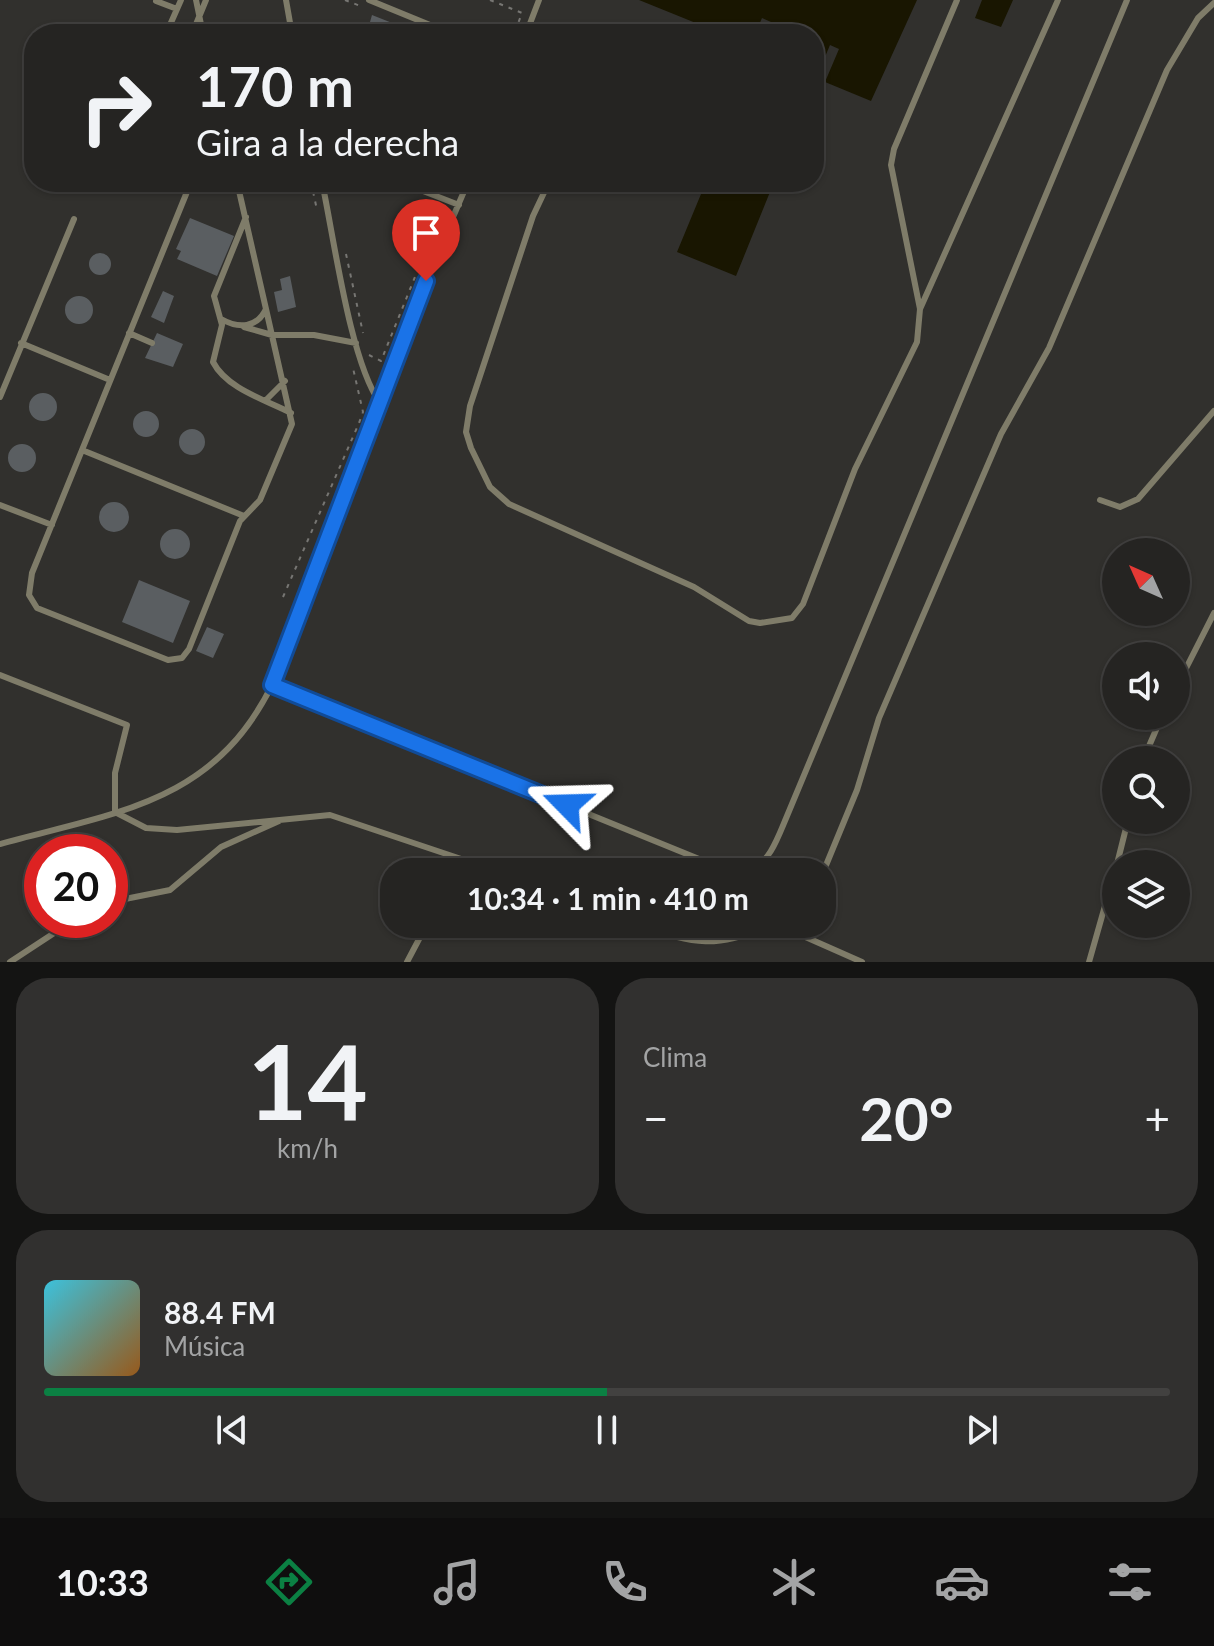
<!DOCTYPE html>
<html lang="es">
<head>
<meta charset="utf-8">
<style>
  :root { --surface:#252422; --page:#31302f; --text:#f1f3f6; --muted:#a3a4a5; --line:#424140; --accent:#0b8043 }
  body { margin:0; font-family:Lato,sans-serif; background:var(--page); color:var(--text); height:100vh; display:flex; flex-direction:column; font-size:30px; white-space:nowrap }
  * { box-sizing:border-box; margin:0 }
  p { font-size:26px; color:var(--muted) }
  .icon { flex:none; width:44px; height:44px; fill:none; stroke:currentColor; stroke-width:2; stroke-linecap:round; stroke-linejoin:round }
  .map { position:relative; height:962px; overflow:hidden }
  .details { display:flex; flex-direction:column; gap:16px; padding:16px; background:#141413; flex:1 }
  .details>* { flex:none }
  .banner { position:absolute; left:24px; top:24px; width:800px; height:168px; border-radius:32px; box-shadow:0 2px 6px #0004,0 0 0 2px var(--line); background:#252422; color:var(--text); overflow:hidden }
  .needle { width:52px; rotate:315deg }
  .tools { position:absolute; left:1102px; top:538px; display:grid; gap:16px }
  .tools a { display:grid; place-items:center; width:88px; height:88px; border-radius:50%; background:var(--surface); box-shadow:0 2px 6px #0004,0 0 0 2px var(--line); font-size:40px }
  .speed { position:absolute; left:24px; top:834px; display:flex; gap:16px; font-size:40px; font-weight:700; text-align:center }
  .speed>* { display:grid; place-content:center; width:104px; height:104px; border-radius:50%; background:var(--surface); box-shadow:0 2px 6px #0004,0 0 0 2px var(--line); line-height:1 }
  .speed .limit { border:12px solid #d22; background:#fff; color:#111 }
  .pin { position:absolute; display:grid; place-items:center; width:68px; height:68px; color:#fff; margin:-82px -34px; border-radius:50% 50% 50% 0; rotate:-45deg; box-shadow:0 0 8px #0007 }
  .pin .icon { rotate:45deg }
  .me { position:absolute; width:88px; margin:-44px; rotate:292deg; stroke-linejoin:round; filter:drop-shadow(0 0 6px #0008) }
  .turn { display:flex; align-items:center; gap:28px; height:168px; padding:0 40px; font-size:36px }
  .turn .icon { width:104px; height:104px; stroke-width:2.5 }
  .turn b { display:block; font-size:56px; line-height:68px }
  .big { font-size:60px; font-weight:700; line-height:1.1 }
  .details .widget { flex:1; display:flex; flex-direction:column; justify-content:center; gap:12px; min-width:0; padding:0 28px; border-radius:32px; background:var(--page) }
  .details .dial { align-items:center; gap:0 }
  .dial b { font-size:104px; line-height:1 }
  .song { display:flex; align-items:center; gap:24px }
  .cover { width:96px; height:96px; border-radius:12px; background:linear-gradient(135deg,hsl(190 70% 55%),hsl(30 70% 35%)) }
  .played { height:8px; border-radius:4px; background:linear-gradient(90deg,var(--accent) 50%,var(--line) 50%) }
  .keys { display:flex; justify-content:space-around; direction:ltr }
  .heat { display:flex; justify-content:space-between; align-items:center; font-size:44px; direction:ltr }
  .details .tiles { flex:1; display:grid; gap:16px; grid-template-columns:1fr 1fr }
  .widget:last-child { grid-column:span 2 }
  .trip { position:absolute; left:380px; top:858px; width:456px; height:80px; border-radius:32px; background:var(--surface); box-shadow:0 2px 6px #0004,0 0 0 2px var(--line); font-weight:700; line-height:80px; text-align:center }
  .dock { display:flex; height:128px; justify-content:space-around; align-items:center; background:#0f0e0e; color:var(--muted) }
  .dock .icon { width:56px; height:56px }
  .dock .current { color:var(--accent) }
  .dock b { font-size:36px; color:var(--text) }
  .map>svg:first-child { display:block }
  .water { fill:#191601 }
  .building { fill:#5a5e61 }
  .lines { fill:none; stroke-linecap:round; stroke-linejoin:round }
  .path { stroke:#777673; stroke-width:2; stroke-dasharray:4 6; stroke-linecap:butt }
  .service { stroke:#7f7c69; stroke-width:6 }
  .route-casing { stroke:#114b97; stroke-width:20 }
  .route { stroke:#1a73e8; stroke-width:14 }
</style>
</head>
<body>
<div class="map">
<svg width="1214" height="962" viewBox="0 0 1214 962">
  <rect width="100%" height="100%" fill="#31302d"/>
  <!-- water -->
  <path class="water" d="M639,0H917L871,101L825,82L839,49L830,45L814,83V34H766L771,22L762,18L755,34H723Z
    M982,0H1013L1001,27L975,18Z
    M706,182H774L736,276L677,252Z"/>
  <!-- building -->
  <path class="building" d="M372,15L420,34H380L368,29Z
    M190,218L234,236L217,276L177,259L181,251L176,249Z
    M89 264a11 11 0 1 1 22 0a11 11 0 1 1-22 0Z
    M290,276L296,307L278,312L274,292L282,290L280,279Z
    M163,291L174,296L164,323L151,317Z
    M65 310a14 14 0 1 1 28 0a14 14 0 1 1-28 0Z
    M157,333L183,344L173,367L145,358Z
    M29 407a14 14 0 1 1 28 0a14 14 0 1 1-28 0Z
    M133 424a13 13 0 1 1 26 0a13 13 0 1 1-26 0Z
    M179 442a13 13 0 1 1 26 0a13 13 0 1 1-26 0Z
    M8 458a14 14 0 1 1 28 0a14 14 0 1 1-28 0Z
    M99 517a15 15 0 1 1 30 0a15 15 0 1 1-30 0Z
    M160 544a15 15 0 1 1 30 0a15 15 0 1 1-30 0Z
    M139,580L190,601L173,643L122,622Z
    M207,627L224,634L213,658L196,651Z"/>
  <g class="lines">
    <!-- path -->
    <path class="path" d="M345,0L363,7
      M490,0L522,13L514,34
      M461,29L472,34
      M311,182L317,210
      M381,182L393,187
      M434,182L452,189L455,182
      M346,254L363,333
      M369,355L381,361L442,210
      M283,597L359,423L363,412L353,368"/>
    <!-- service -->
    <path class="service" d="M196,0L203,34
      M286,0L292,34
      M369,0L452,34
      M156,1L177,9
      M166,34L181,0
      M192,34L206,0
      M526,34L539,0
      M191,182L32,573L29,595L37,608L168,660L182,658L189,649L240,521L260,500L292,424L266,309
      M204,182H215
      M322,182C334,238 350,361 380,403
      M400,182L459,205
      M549,182L533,216L470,406L466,432L471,448L490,487L509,504L694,587L749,621L760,623L792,618L803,604L855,469L917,342L920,309L891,165L894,149L957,0
      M246,217L214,296L222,325L213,362C227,389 266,400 291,413
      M920,309L1058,0
      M221,319C239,329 257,328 266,309L237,182
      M244,327L272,335H314L356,343
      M129,333L152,343
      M21,343L110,380
      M0,397L74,219
      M266,400L285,381
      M82,450L244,516
      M1100,500L1120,507L1138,499L1214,411
      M0,505L52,525
      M0,675L127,725L115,773V812L146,828L177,830L330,815L500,872
      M272,685L731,872
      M1176,688L1214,613
      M1143,760L1162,716
      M0,844C116,812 213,804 272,685L415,306L468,182
      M1117,864L1128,820
      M750,872C771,860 778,837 787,816L1127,0
      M822,875L857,790L879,718L1001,434L1049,348L1167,70L1198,18L1214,3
      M110,902L170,890L221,847L279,821
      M638,924C691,945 720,949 772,924
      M776,924L862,962
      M10,962L74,920
      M407,962L427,924
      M1089,962L1116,867"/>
  </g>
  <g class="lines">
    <!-- route casing -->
    <g class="route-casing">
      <path id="route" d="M426,281L272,685L567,805"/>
    </g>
    <!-- route -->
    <use href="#route" class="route"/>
  </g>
</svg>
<div class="tools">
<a><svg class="needle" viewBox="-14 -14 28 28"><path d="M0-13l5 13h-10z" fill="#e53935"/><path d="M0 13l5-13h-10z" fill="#a3a4a5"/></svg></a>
<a><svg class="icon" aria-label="sound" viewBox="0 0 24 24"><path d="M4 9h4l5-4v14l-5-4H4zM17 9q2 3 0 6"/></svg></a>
<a><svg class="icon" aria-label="search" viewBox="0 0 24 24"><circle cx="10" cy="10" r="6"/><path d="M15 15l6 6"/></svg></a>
<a><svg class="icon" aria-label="layers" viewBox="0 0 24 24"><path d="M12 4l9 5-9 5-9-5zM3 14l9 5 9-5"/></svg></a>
</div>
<div class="speed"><div class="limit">20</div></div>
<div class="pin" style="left:426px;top:281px;background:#d93025"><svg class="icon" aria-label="arrive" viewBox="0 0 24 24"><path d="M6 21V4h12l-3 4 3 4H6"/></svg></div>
<svg class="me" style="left:567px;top:805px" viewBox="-20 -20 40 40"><path d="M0-17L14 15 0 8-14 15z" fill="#1a73e8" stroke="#fff" stroke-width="4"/></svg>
<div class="trip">10:34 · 1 min · 410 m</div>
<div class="banner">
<div class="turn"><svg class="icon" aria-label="right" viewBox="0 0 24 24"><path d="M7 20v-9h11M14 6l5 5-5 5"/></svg><div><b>170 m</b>Gira a la derecha</div></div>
</div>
</div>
<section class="details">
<div class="tiles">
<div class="widget dial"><b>14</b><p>km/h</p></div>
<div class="widget"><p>Clima</p>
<div class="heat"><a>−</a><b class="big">20°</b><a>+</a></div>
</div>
<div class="widget">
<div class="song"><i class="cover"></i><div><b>88.4 FM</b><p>Música</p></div></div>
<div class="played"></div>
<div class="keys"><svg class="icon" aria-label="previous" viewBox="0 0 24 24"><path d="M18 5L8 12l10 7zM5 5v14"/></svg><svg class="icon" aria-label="pause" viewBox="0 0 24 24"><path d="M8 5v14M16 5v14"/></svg><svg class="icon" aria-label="next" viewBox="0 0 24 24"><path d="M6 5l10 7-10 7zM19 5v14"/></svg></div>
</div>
</div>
</section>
<nav class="dock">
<b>10:33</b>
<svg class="icon current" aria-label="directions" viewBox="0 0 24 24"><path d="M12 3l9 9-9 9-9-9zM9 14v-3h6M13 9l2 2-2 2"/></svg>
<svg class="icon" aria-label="music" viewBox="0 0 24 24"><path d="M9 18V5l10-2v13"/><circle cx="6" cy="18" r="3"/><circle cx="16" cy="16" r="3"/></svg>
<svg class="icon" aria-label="phone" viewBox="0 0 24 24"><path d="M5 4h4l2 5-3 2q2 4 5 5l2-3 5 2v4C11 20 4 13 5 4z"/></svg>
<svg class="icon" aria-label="climate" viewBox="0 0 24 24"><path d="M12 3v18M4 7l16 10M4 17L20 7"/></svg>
<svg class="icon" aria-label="car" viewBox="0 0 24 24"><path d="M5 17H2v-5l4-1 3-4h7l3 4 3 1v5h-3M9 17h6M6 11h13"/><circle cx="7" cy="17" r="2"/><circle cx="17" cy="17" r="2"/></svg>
<svg class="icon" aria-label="filters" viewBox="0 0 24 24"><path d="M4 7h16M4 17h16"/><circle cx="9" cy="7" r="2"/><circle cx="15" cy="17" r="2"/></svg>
</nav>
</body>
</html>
